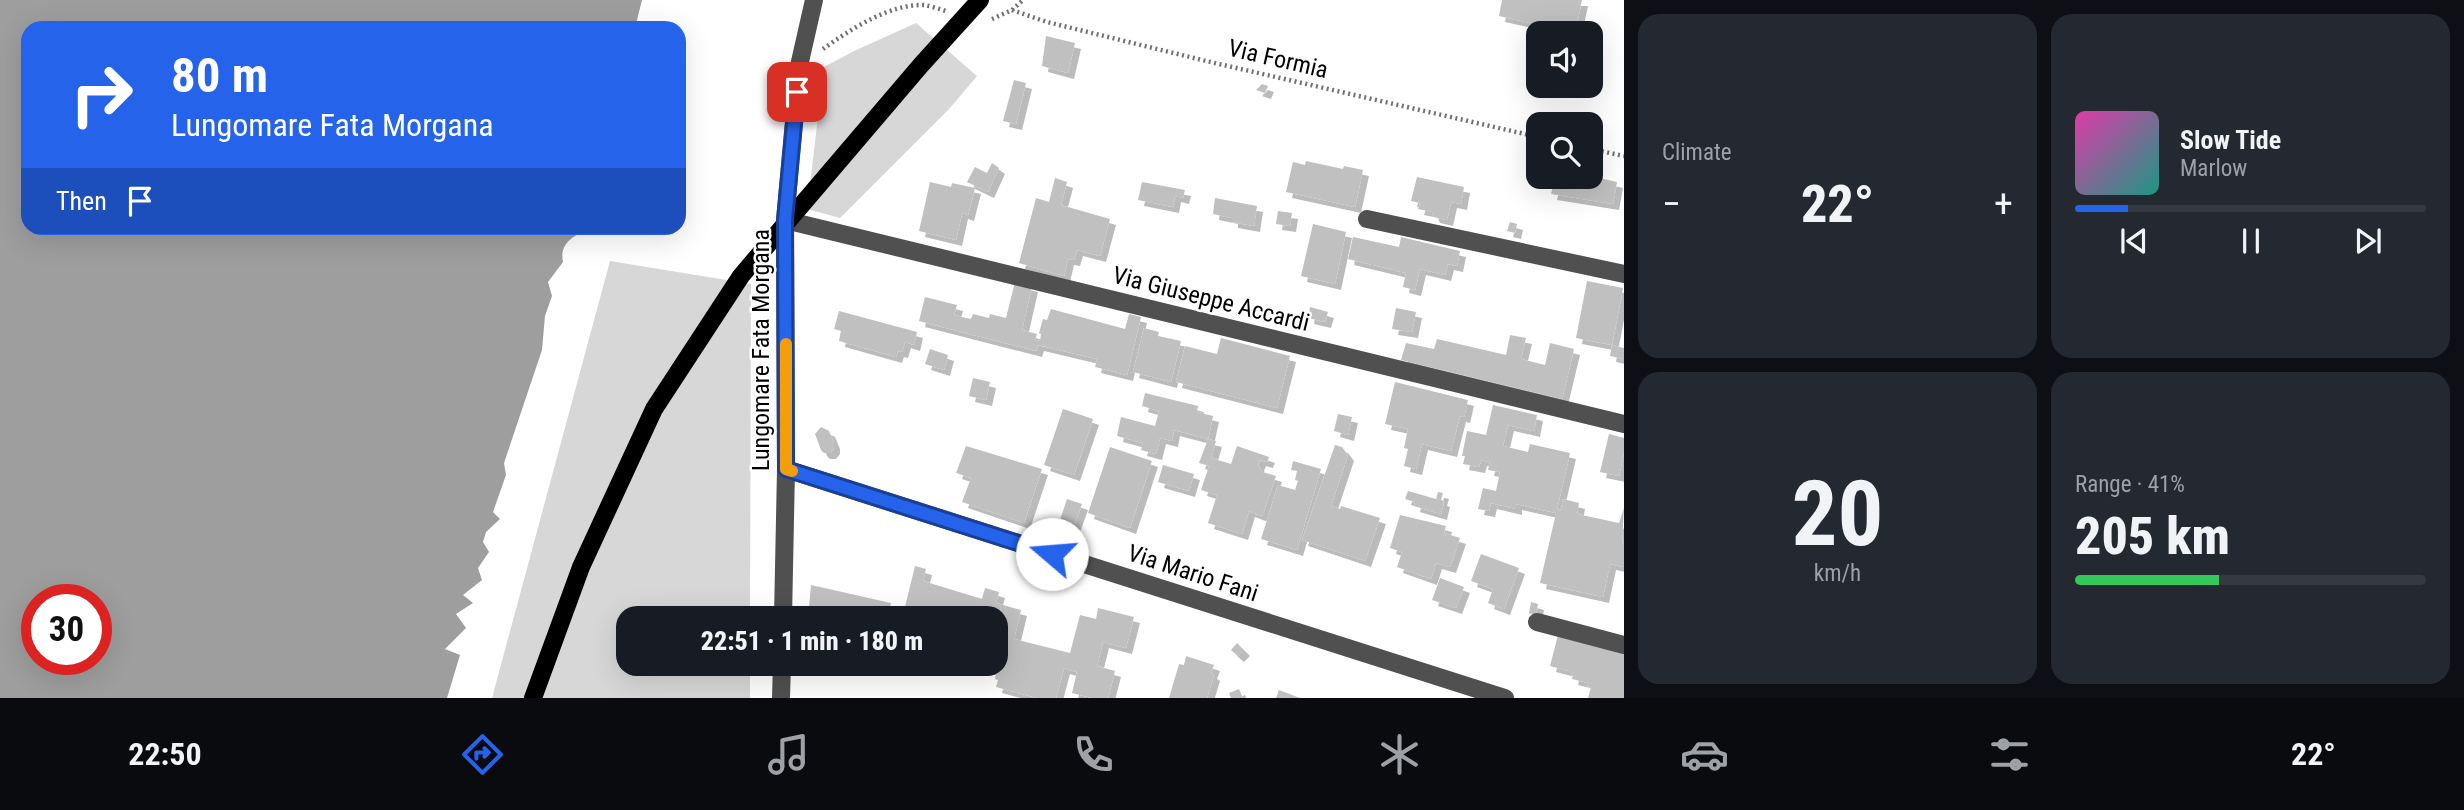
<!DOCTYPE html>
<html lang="en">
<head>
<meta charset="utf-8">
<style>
  :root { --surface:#171b24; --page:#242831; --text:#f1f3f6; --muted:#9ea1a6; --line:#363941; --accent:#2563eb }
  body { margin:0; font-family:"Roboto Condensed",sans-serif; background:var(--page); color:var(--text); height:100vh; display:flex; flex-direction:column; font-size:26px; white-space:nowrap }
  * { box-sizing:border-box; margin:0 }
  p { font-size:23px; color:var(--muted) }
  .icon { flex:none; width:38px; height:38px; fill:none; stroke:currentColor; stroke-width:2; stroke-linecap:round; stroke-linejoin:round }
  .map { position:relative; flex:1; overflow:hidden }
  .panel { display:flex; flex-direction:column; gap:14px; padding:14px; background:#0d0f14; width:840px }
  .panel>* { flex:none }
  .hud { position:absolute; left:21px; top:21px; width:665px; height:214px; border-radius:21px; box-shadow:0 7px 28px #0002; background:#2563eb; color:#fff; overflow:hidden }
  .controls { position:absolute; left:1526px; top:21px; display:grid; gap:14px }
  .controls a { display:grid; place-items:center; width:77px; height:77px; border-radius:14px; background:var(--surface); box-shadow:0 7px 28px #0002; font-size:35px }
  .speed { position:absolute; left:21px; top:584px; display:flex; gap:14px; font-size:35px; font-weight:700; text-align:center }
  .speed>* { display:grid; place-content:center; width:91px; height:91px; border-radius:50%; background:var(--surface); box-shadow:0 7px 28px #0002; line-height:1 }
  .speed .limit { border:10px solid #d22; background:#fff; color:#111 }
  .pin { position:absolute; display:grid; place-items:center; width:60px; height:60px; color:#fff; margin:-30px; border-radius:14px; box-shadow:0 4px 10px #0006 }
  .me { position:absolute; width:77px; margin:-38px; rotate:288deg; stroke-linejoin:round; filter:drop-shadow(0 0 5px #0008) }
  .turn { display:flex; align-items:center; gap:24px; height:147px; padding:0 35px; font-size:32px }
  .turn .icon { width:91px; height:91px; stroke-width:2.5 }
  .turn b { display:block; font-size:49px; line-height:60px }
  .then { display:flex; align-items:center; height:66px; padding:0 35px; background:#0003; gap:14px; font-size:26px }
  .big { font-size:52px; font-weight:800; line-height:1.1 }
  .panel .card { flex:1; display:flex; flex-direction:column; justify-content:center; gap:10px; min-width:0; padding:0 24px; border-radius:21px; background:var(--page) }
  .panel .dial { align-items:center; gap:0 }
  .dial b { font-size:91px; line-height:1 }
  .song { display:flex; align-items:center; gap:21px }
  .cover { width:84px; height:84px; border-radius:10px; background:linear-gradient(135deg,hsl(320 70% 55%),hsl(170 70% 35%)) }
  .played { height:7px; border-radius:4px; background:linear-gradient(90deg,var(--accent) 15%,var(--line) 15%) }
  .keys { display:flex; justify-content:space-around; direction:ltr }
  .heat { display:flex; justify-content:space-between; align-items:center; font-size:38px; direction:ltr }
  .charge { height:10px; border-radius:5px; background:linear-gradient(90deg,#34c759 41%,var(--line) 0) }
  .panel .tiles { flex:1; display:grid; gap:14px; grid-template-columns:repeat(2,1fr) }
  .trip { position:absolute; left:616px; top:606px; width:392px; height:70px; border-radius:21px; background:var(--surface); box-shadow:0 7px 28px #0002; font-weight:800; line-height:70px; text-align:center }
  .dock { display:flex; height:112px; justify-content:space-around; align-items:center; background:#090b0e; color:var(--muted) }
  .dock .icon { width:49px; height:49px }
  .dock .on { color:var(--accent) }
  .dock b { font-size:32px; color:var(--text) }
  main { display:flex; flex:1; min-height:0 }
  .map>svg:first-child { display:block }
  .green { fill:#d7d7d7 }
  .water { fill:#9e9e9e; fill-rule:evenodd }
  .building { fill:#c0c0c0; filter:url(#shadow) }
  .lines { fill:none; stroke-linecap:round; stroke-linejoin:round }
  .path { stroke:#727272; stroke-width:4.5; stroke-dasharray:2 3.5; stroke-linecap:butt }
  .minor { stroke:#505050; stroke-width:18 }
  .major { stroke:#000; stroke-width:18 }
  .route-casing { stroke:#184099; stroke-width:18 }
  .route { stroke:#2563eb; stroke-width:12 }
  .slow { stroke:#f59e0b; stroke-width:12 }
  .labels { text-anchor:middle; stroke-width:5; stroke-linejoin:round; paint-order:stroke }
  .street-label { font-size:24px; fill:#000; stroke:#fff }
</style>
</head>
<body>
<main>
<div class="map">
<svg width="1624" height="698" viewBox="0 0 1624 698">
  <defs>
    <filter id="shadow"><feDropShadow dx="6" dy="6" stdDeviation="0" flood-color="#0004"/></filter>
  </defs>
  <rect width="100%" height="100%" fill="#fff"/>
  <!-- green -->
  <path class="green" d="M916,23L977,76L950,108L840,218L807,209L824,67L854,51Z
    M610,261L751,284L750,618H628V663H750V698H492Z"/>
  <!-- water -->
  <path class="water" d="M0,0H642L635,28H28V228H589C574,236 559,243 563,262L548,282L552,296L545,316L542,350L504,463L506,475L493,512L500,519L486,532L483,542L489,552L478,568L482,580L463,595L473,603L456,614L466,628L445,649L460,655L447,698H0ZM37,600H96V660H37Z"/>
  <!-- building -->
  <path class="building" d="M1502,0H1582L1575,33L1499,16Z
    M1046,36L1075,43L1068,73L1042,66Z
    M1014,80L1026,83L1016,124L1003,121Z
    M1262,84L1268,86L1265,93L1256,90Z
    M1306,161L1343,169L1344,166L1363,170L1355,207L1286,192L1293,162L1305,165Z
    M992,163L999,168L988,192L967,182L975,167L987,173Z
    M1591,176L1617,182L1613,204L1551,194L1555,177Z
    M1417,177L1464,187L1461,204L1451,202L1447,220L1434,217L1432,212L1418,209L1420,203L1411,201Z
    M1055,178L1067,182L1061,205L1110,219L1100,256L1077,250L1074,260L1068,259L1064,276L1019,263L1036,198L1049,202Z
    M930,182L951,187L952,183L975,188L968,215L962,213L956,240L919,231Z
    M1142,182L1185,190L1183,198L1175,196L1173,207L1138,200Z
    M1215,198L1257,206L1254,226L1232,222V218L1213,214Z
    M1278,211L1292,213L1290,226L1276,224Z
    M1510,222L1517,224L1515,233L1507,231Z
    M1313,224L1346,232L1335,284L1301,276Z
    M1353,237L1399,247L1401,237L1460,251L1457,266L1448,264L1445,275L1420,269L1415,290L1403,287L1406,273L1348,259Z
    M1587,281L1623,288L1612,345L1624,348V359L1610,356L1612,345L1576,338Z
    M1015,282L1032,286L1022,330L1037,334L1035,340L1040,341L1041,334L1039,333L1043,319L1047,320L1051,309L1125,329L1129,314L1141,317L1127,375L1095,367L1097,359L1038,345L1036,351L919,321L925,297L957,305L954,315L971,319L973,314L989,318L990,314L1006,318Z
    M1310,307L1328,312L1325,322L1308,318Z
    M1396,308L1416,312L1412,332L1392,329Z
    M839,311L917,332L914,345L905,342L902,352L898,351L896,357L839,341L841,331L834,329Z
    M1144,328L1159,332L1158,336L1181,341L1171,382L1133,372Z
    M1510,335L1526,338L1521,359L1545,365L1550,343L1574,349L1562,399L1401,360L1406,343L1434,349L1437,339L1506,355Z
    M1221,338L1290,356L1277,408L1176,382L1185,346L1217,354Z
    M930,349L948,355L944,370L925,364Z
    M973,378L990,382L986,400L969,396Z
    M1395,382L1468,400L1464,417L1460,416L1451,451L1422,444L1416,469L1404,466L1408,449L1404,448L1408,429L1385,424Z
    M1145,393L1198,406L1197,412L1213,416L1208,439L1174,430L1172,441L1160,438L1156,454L1141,450L1143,443L1117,436L1121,417L1155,426L1159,411L1142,406Z
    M1493,405L1537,415L1534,431L1508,425L1503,446L1528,452L1530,444L1570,453L1557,509L1561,510L1563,499L1579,503L1577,514L1619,523L1624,508L1622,543L1624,544V567L1610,564L1603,597L1540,583L1556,513L1516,504V509L1491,503L1489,511L1478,509L1483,488L1496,491L1500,472L1488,470L1490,462L1481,460L1479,467L1463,464L1465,456H1462L1467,431L1486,435Z
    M1063,409L1093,419L1074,475L1044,465Z
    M1338,414L1352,417L1348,435L1334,431Z
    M821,427L829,431L834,443V448L830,453H824L821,450L815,434Z
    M1609,434L1624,438V452L1619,476L1600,472Z
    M1208,439L1216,441L1211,458L1231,464L1237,446L1269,457L1267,462L1260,460L1258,465L1262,472L1276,476L1262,516L1249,511L1242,534L1208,523L1217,495L1201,490L1209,466L1199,463Z
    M1335,445L1342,447L1348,455L1331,506L1340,509L1341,506L1380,518L1365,561L1302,540Z
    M966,446L1042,469L1024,523L962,502L971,478L956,473Z
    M1110,447L1152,461L1130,528L1088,513Z
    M1293,461L1321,469L1297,550L1261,539L1278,485L1295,490L1298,481L1295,480L1297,471L1291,470Z
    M1163,465L1194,474L1189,491L1158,482Z
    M1408,491L1436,499L1438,492L1443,493L1441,500L1444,501L1441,514L1414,506L1415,502L1405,499Z
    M1067,499L1082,504L1069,540L1055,535Z
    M1400,515L1446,526L1444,533L1460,538L1450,567L1436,563L1431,579L1397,567L1402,552L1390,548Z
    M1481,554L1519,568L1504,609L1488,603L1493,589L1471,581Z
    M915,566L926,569L923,581L982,599L985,588L999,592L996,603L1021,610L1014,639L1070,653L1080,615L1096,619L1098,608L1134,617L1126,648L1103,642L1097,666L1115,671L1108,698H1092L1072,693L1077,672L1064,668L1056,698H1037L996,687L999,676L989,673L991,663H996V618H944L946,611L924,606L922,618L903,615Z
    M1440,578L1464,587L1456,608L1432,600Z
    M811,585L891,603L888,618H808Z
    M1531,602L1538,604L1536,615L1529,613Z
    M1558,635L1624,653V698H1588L1591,687L1587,686L1588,683L1572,679L1573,675L1569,671L1550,666Z
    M1237,643L1244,650L1238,656L1231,650Z
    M1186,656L1214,665L1211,673L1214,675L1207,698H1169L1179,664L1184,665Z
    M1239,689L1243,698H1231L1229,693Z
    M1279,690L1300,698H1276Z"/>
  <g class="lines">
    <!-- path -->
    <path class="path" d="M1012,10L1047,22L1206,61L1538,137
      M992,19L1012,10L1023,0
      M823,49C851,29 889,4 924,5C931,6 939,9 946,11
      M1591,149L1624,156"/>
    <!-- minor -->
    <path class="minor" d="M1367,219L1624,274
      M785,220L1624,424
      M786,469L1505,698
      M783,618L786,469L785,220L799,66L814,0
      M1537,622L1624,645
      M781,698L782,663"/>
    <!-- major -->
    <path class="major" d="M533,698L581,567L654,409L741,276L921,65L980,0"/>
  </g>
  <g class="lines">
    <!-- route casing -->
    <g class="route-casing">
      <path id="route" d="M797,92L785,220L786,469L1052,554"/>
    </g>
    <!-- route -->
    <use href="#route" class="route"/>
    <!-- slow -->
    <path class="slow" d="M786,344V469L792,471"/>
  </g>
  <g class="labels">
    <!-- street labels -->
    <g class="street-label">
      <text transform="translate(1278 59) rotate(13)" y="8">Via Formia</text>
      <text transform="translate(1211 299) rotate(14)" y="8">Via Giuseppe Accardi</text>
      <text transform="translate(761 350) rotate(-90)" y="8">Lungomare Fata Morgana</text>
      <text transform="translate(1193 573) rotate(18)" y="8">Via Mario Fani</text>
    </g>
  </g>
</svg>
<div class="controls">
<a><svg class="icon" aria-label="sound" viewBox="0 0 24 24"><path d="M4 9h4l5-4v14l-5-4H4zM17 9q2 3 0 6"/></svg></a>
<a><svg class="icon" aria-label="search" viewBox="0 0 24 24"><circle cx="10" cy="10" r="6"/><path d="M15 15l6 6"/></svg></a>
</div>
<div class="speed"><div class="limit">30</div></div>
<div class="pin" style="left:797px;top:92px;background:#d93025"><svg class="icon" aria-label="arrive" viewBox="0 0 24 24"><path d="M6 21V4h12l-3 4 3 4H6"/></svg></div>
<svg class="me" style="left:1052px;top:554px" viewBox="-20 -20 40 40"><circle r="19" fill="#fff"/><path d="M0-13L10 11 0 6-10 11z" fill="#2563eb"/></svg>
<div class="trip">22:51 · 1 min · 180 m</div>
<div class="hud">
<div class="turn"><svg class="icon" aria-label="right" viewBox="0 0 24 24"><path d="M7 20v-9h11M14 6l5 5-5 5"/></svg><div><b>80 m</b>Lungomare Fata Morgana</div></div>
<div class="then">Then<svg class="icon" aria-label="arrive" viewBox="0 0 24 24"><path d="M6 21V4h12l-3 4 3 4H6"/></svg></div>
</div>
</div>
<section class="panel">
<div class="tiles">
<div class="card"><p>Climate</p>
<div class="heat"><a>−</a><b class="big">22°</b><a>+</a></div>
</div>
<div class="card">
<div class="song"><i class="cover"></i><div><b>Slow Tide</b><p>Marlow</p></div></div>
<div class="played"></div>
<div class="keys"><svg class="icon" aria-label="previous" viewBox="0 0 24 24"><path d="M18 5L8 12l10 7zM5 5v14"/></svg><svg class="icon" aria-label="pause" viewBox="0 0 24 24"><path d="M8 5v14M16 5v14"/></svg><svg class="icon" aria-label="next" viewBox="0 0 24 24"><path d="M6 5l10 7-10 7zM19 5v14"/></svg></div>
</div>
<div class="card dial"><b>20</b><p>km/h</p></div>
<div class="card"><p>Range · 41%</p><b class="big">205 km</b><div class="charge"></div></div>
</div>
</section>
</main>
<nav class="dock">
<b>22:50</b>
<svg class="icon on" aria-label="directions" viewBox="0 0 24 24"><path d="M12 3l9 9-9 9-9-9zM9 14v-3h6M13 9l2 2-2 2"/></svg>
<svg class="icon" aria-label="music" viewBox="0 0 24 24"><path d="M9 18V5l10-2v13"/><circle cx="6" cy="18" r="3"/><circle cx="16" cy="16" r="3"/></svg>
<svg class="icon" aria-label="phone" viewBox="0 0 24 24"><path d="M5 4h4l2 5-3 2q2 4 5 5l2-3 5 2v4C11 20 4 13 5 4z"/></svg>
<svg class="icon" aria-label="climate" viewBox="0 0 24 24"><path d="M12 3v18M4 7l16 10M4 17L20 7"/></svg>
<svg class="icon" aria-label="car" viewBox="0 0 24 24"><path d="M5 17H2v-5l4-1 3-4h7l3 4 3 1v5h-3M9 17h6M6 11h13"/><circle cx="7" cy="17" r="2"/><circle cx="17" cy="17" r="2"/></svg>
<svg class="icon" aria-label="filters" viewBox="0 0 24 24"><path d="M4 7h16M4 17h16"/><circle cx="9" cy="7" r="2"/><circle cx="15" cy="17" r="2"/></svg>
<b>22°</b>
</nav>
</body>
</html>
